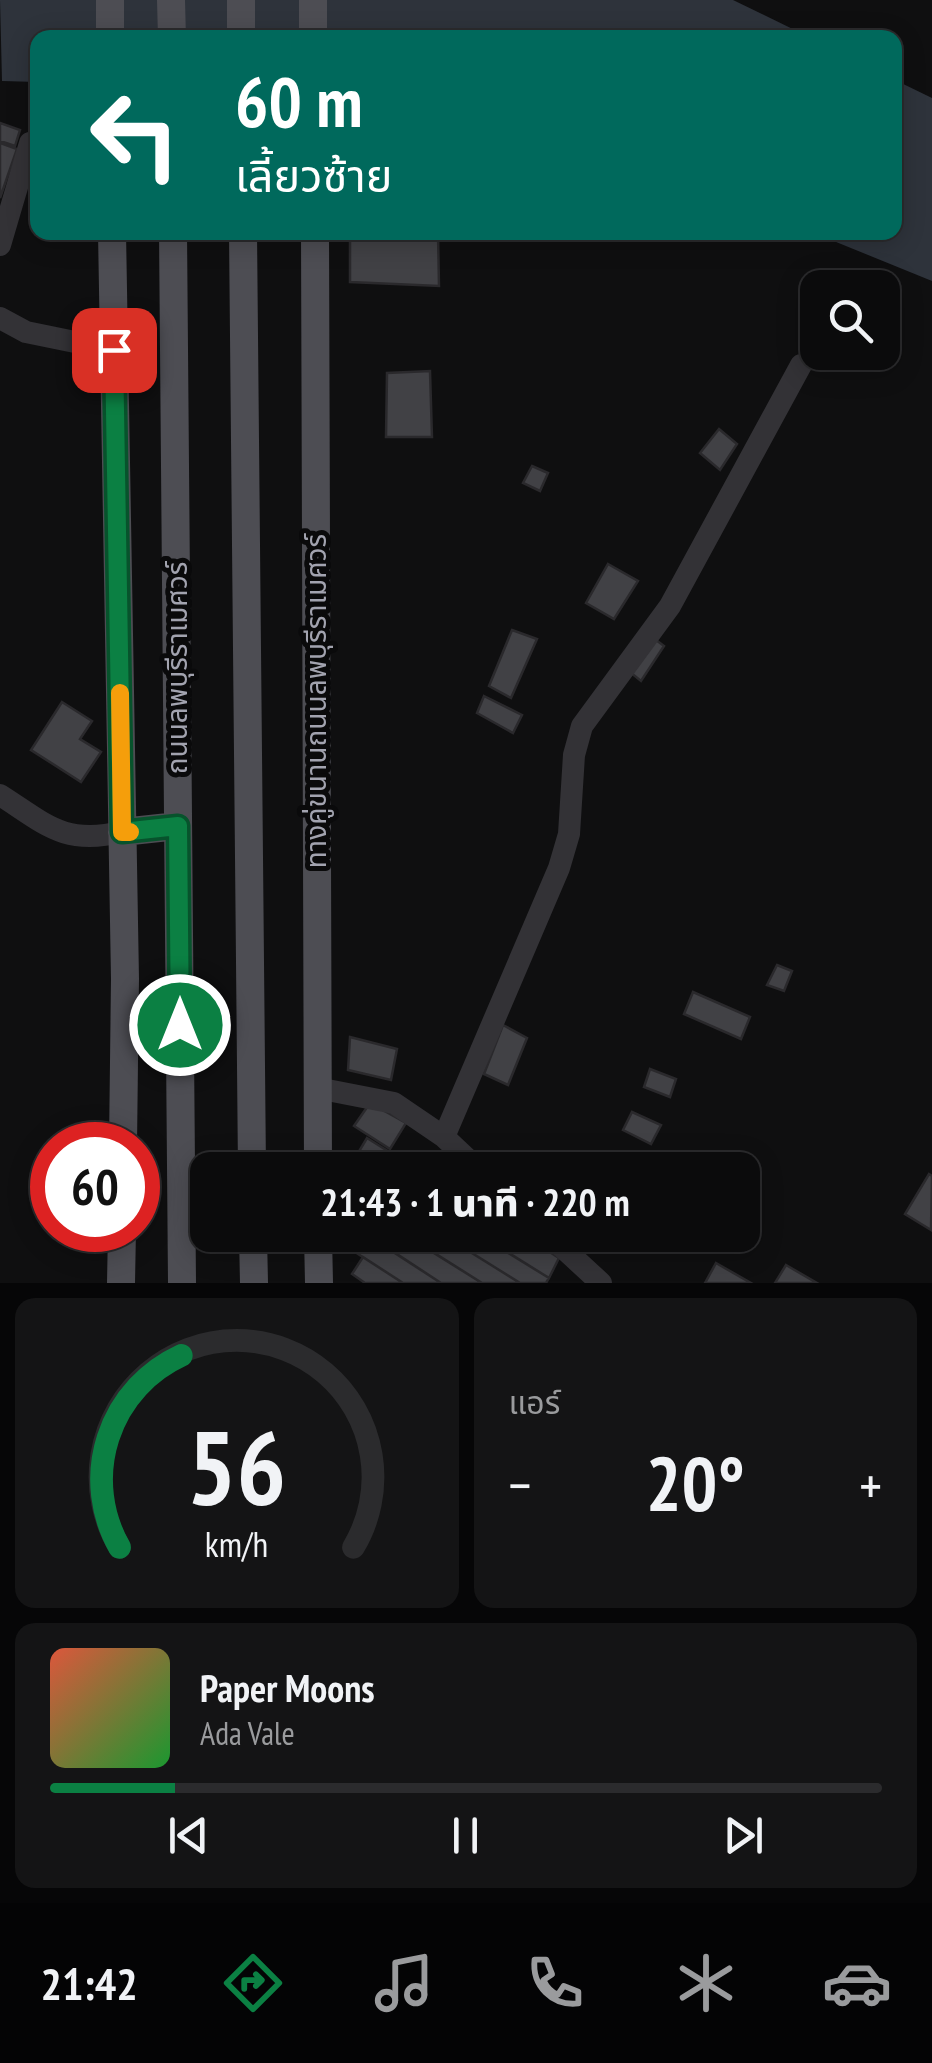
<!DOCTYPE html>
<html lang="th">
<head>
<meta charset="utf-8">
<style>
  :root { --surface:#0b0b0c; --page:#141415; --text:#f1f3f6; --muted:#9a9b9d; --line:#2b2b2d; --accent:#0b8043 }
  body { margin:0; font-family:"PT Sans Narrow","Noto Sans Thai",sans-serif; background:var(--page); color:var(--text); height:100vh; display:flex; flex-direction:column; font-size:38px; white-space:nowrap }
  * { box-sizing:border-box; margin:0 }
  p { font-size:32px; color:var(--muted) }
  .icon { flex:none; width:55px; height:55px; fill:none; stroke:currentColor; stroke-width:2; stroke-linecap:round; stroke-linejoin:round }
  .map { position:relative; height:1283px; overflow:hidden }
  .drawer { display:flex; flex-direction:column; gap:15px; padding:15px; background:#060607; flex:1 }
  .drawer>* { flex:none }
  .top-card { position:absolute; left:30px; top:30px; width:872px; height:210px; border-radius:20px; box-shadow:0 5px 25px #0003,0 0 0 2px var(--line); background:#00695c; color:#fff; overflow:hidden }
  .buttons { position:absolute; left:800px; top:270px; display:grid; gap:20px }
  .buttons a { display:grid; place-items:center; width:100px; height:100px; border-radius:20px; background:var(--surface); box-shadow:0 5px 25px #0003,0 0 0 2px var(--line); font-size:50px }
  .speed { position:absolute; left:30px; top:1122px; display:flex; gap:20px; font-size:50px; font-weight:700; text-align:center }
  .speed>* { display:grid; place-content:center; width:130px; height:130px; border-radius:50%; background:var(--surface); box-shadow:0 5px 25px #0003,0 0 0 2px var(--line); line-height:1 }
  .speed .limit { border:15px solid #d22; background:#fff; color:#111 }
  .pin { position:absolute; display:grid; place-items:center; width:85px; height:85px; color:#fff; margin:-42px; border-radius:20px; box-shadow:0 5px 15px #0006 }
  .me { position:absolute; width:110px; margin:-55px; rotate:0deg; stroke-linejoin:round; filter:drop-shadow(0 0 8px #0008) }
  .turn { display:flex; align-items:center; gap:35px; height:210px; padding:0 40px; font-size:45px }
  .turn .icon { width:130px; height:130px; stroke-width:2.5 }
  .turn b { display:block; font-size:70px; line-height:85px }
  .big { font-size:75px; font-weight:800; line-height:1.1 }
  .drawer .widget { flex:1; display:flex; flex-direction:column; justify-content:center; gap:15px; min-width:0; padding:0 35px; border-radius:20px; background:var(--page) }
  .drawer .dial { align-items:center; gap:0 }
  .dial svg { height:260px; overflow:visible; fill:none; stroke:var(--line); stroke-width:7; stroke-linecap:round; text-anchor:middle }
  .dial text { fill:var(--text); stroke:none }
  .song { display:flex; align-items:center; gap:30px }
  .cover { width:120px; height:120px; border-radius:15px; background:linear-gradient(135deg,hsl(10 70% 55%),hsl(130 70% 35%)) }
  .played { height:10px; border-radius:5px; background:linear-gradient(90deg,var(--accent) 15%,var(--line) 15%) }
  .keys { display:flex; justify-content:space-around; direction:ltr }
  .heat { display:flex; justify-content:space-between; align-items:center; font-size:55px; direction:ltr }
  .drawer .tiles { flex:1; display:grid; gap:15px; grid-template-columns:1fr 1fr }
  .widget:last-child { grid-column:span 2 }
  .trip { position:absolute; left:190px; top:1152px; width:570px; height:100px; border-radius:20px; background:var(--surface); box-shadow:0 5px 25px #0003,0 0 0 2px var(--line); font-weight:800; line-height:100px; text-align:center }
  .dock { display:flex; height:160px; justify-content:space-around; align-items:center; background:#040405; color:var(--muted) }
  .dock .icon { width:70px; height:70px }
  .dock .on { color:var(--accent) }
  .dock b { font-size:45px; color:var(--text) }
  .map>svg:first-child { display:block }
  .water { fill:#2e333b }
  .building { fill:#414145; stroke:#2a292c; stroke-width:2.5 }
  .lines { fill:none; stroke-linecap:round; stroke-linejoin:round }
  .minor { stroke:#333236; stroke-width:22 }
  .major { stroke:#4d4d53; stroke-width:28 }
  .route-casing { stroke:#07532c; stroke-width:25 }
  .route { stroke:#0b8043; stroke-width:18 }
  .slow { stroke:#f59e0b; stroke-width:18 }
  .labels { text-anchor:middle; stroke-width:10; stroke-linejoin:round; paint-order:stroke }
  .street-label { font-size:28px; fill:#a2a3af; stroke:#0a0a0b }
</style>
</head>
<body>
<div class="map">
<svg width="932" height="1283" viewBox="0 0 932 1283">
  <rect width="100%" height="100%" fill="#0f0f10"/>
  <!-- water -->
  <path class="water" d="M0,0H733L809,37L38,38L37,82L2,81Z
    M895,80L932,98V281L814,233L895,232Z"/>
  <!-- building -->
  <path class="building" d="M0,123L20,130L15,146L0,141Z
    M0,143L17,149L0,198Z
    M350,232H438L439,286L350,282Z
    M430,371L432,437H386L387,373Z
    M719,429L737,444L720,470L700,453Z
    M532,466L548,473L540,491L523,483Z
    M608,564L638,581L614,619L586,603Z
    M512,630L537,639L511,698L489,686Z
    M643,630L664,646L641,681L620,664Z
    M484,696L522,715L513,733L477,713Z
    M62,702L92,721L80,739L101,752L81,782L31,750Z
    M777,965L792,971L784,991L767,985Z
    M693,992L750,1017L741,1039L684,1014Z
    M503,1025L527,1038L508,1085L484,1074Z
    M350,1037L397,1049L391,1080L348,1070Z
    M650,1069L676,1079L670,1097L644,1087Z
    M370,1103L406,1123L390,1149L354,1126Z
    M632,1112L661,1125L651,1144L623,1130Z
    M367,1138L418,1170H375L355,1158Z
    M929,1174L932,1176L931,1230L905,1214Z
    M368,1235H405L482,1283H441Z
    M406,1235H443L520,1283H482Z
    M443,1235H479L549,1278L546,1283H520Z
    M480,1235H523L559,1258L549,1278Z
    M370,1237L441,1283H403L358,1254Z
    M363,1257L403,1283H365L352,1274Z
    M716,1263L751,1283H705Z
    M786,1265L817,1283H775Z"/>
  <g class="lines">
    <!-- minor -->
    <path class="minor" d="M0,245L30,143
      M0,318L26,332L114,350
      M0,795C47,825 63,845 122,832
      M317,1088L394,1103L444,1137L479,1170
      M444,1137L559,868L569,834L574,755L582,726L670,606L801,365
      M549,1235L601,1283"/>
    <!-- major -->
    <path class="major" d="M110,0V38
      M171,0L172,38
      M241,0V38
      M313,0V38
      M112,232L125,979L123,1145
      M173,232L182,1283
      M243,232L252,1170
      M315,232L318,1170
      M122,832L178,826
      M253,1235L254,1283
      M318,1235L319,1283
      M121,1283L122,1230"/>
  </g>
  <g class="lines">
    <!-- route casing -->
    <g class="route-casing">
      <path id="route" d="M114,350L122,832L178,826L180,1025"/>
    </g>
    <!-- route -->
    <use href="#route" class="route"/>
    <!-- slow -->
    <path class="slow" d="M120,693L122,832H130"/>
  </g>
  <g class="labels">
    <!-- street labels -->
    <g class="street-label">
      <text transform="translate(177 668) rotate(-90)" y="10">ถนนลพบุรีราเมศวร์</text>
      <text transform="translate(316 701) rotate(-90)" y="10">ทางคู่ขนานถนนลพบุรีราเมศวร์</text>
    </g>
  </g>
</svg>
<div class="buttons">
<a><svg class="icon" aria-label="search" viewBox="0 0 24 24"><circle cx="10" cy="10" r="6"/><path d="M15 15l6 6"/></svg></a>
</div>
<div class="speed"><div class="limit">60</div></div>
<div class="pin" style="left:114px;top:350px;background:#d93025"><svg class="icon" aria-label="arrive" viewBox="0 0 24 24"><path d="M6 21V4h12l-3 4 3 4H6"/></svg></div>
<svg class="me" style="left:180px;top:1025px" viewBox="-20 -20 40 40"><circle r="17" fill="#0b8043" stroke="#fff" stroke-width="3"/><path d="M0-11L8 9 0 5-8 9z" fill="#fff"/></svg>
<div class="trip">21:43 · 1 นาที · 220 m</div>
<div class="top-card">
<div class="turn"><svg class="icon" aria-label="left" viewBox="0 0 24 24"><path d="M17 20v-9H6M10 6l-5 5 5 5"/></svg><div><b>60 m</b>เลี้ยวซ้าย</div></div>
</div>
</div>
<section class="drawer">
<div class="tiles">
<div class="widget dial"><svg viewBox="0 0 100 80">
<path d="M14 69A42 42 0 1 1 86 69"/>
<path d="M14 69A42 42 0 0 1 33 10" stroke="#0b8043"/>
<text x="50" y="56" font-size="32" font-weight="700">56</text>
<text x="50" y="72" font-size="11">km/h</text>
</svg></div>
<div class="widget"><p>แอร์</p>
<div class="heat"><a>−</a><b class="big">20°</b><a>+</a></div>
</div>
<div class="widget">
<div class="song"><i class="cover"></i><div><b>Paper Moons</b><p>Ada Vale</p></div></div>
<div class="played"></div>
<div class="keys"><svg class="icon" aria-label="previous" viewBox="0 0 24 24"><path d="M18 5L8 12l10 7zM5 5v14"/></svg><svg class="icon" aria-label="pause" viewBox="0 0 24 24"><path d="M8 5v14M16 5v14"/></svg><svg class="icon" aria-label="next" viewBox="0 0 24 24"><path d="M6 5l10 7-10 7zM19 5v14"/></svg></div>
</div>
</div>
</section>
<nav class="dock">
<b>21:42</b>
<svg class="icon on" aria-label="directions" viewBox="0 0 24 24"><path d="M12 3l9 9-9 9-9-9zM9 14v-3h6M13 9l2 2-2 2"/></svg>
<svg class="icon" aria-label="music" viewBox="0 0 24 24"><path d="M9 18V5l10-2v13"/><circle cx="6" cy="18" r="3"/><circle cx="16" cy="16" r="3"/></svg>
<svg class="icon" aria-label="phone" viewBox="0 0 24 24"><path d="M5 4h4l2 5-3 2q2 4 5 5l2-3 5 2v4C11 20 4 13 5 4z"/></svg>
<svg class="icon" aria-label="climate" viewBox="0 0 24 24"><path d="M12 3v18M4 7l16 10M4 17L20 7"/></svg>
<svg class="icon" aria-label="car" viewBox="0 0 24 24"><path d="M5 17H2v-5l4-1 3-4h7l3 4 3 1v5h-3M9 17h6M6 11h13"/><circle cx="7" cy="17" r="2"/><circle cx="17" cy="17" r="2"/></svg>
</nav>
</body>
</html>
